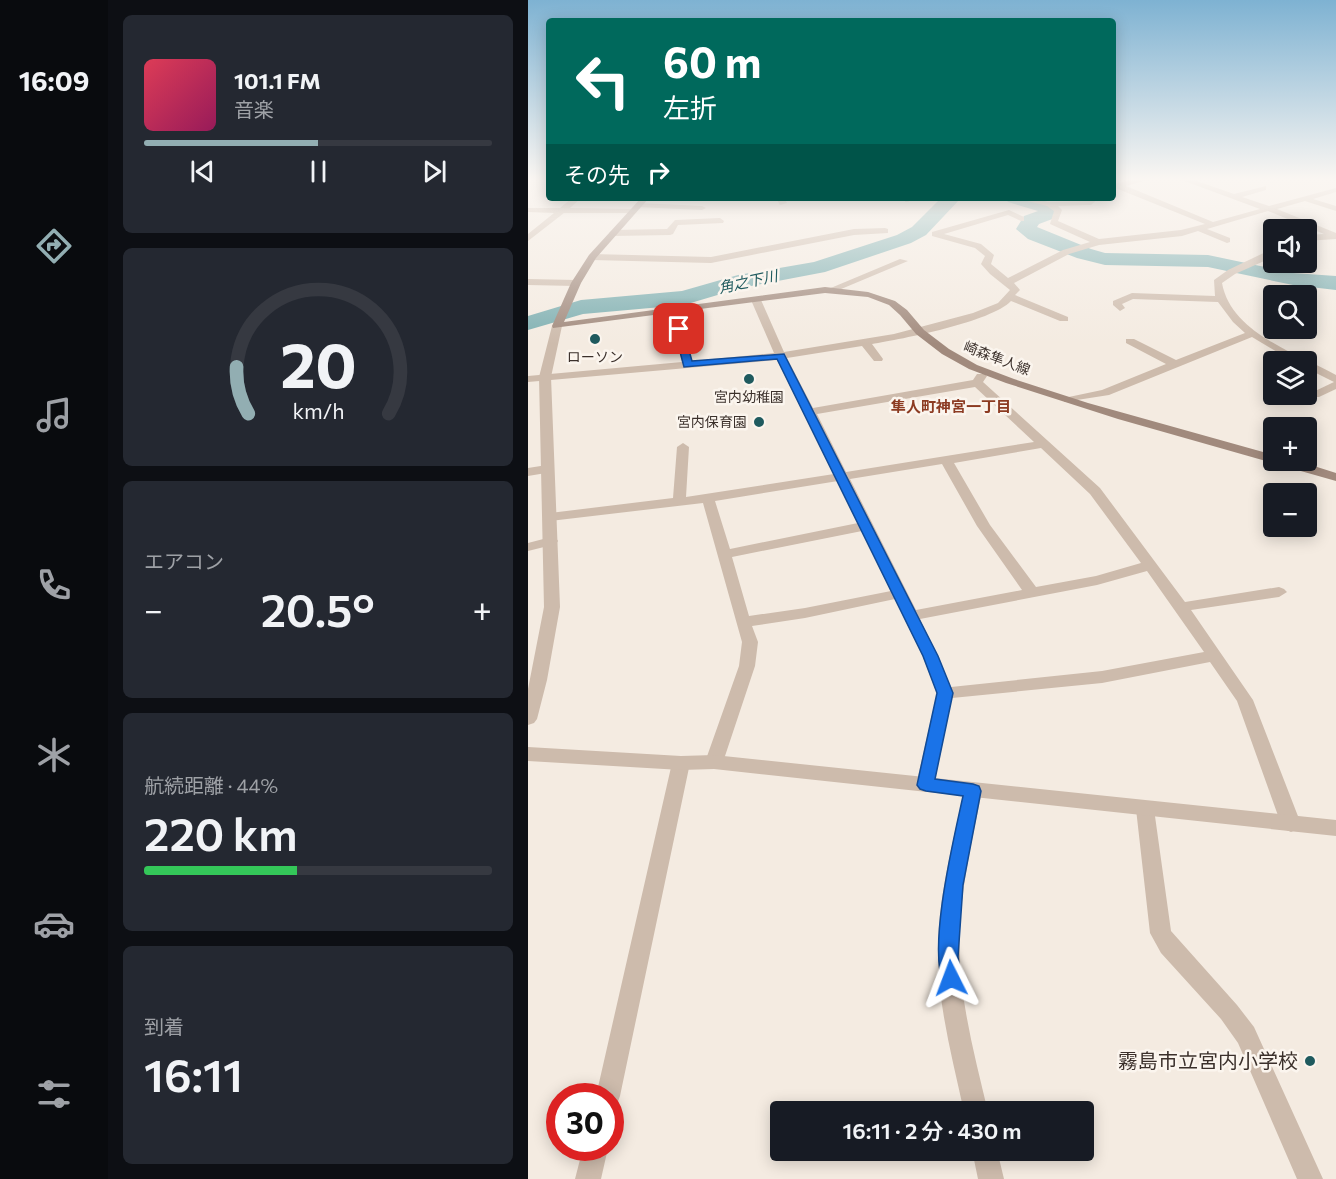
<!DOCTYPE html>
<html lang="ja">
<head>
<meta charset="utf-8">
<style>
  :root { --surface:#171b24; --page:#242831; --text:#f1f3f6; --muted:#9ea1a6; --line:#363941; --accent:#92aeb2 }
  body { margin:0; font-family:Commissioner,"Noto Sans JP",sans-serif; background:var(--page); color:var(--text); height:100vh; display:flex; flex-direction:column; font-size:22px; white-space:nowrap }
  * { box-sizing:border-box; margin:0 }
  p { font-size:20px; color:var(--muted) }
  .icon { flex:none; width:33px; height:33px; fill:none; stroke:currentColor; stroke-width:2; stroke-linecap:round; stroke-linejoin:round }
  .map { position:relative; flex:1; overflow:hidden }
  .side { display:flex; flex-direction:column; gap:15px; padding:15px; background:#0d0f14; width:420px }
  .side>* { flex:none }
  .top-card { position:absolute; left:18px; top:18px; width:570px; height:183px; border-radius:6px; box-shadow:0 3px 15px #0003; background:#00695c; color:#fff; overflow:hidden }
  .fabs { position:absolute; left:735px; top:219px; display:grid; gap:12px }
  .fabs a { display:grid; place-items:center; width:54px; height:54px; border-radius:6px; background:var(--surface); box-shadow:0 3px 15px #0003; font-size:30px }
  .speed { position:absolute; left:18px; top:1083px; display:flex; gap:12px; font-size:30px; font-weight:700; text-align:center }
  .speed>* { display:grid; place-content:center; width:78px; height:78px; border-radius:50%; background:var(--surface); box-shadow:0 3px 15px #0003; line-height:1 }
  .speed .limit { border:9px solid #d22; background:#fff; color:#111 }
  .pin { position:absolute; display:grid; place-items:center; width:51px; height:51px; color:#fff; margin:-26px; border-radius:12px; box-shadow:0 3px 9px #0006 }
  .me { position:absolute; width:66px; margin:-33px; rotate:357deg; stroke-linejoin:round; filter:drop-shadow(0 0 4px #0008) }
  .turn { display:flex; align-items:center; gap:21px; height:126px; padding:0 18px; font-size:27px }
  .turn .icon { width:78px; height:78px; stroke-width:2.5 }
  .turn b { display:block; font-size:42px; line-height:51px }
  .then { display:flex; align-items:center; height:57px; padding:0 18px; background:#0003; gap:12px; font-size:22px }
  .big { font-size:45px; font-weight:600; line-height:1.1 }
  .side .widget { flex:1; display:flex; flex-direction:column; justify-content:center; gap:9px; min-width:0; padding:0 21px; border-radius:9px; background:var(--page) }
  .side .dial { align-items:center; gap:0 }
  .dial svg { height:156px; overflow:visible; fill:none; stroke:var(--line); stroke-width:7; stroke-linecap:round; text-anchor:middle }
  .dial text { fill:var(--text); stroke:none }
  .song { display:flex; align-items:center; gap:18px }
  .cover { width:72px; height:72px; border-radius:9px; background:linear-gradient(135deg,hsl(350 70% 55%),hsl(330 70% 35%)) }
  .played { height:6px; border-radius:3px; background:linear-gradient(90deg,var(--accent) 50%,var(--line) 50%) }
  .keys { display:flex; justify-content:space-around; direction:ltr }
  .heat { display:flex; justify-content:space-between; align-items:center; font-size:33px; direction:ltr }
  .charge { height:9px; border-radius:4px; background:linear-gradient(90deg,#34c759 44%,var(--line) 0) }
  .trip { position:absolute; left:242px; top:1101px; width:324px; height:60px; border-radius:6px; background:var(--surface); box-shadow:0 3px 15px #0003; font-weight:600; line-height:60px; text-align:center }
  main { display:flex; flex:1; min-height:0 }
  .menu { display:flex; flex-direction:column; width:108px; justify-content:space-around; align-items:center; background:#090b0e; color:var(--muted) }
  .menu .icon { width:42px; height:42px }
  .menu .current { color:var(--accent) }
  .menu b { font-size:27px; color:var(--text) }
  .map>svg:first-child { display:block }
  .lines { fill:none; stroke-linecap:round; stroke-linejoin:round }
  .river { fill:#7fb0b2; fill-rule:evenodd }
  .minor { fill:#cdbbac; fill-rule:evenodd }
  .tertiary { fill:#cdbbac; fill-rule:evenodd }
  .secondary { fill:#a18a7d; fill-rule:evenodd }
  .route { fill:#1a73e8; stroke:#114b97; stroke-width:1.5 }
  .poi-dot { fill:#1f5a5e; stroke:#fbf5ee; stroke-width:2 }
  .labels { text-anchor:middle; stroke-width:5; stroke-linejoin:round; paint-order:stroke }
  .far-poi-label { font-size:14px; fill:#3b302b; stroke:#fbf5ee }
  .far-street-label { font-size:14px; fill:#3b302b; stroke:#fbf5ee }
  .far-water-label { font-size:15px; font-style:italic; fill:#1f5a5e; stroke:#fbf5ee }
  .far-neighbourhood-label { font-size:15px; font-weight:bold; fill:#8c3b22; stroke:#fbf5ee }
  .near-poi-label { font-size:20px; fill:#3b302b; stroke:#fbf5ee; text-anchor:end }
</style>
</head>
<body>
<main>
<nav class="menu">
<b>16:09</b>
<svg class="icon current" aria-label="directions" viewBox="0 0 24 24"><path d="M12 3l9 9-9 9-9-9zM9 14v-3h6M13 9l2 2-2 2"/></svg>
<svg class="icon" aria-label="music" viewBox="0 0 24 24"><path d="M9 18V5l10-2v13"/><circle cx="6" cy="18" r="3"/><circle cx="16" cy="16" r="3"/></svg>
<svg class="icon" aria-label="phone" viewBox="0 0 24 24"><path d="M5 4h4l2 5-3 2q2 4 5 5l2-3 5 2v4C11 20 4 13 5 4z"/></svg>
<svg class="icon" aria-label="climate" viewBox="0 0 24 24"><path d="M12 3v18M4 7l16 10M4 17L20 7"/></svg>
<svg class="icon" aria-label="car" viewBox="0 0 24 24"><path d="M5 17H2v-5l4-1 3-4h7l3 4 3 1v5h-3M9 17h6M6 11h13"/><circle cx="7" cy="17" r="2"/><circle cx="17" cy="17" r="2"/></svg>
<svg class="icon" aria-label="filters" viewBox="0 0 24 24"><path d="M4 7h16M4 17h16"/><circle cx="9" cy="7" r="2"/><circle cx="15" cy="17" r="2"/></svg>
</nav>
<section class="side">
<div class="widget">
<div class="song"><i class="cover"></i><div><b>101.1 FM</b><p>音楽</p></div></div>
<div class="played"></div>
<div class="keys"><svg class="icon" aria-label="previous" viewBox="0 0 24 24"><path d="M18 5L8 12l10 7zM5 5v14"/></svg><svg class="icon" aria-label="pause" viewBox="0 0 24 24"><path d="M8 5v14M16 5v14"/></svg><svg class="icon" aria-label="next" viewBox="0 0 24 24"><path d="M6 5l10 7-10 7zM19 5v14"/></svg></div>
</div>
<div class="widget dial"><svg viewBox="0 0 100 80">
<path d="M14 69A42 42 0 1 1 86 69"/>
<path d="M14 69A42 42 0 0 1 8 45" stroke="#92aeb2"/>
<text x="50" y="56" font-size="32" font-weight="700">20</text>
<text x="50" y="72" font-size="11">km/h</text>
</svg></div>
<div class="widget"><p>エアコン</p>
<div class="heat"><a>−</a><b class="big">20.5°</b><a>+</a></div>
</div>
<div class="widget"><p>航続距離 · 44%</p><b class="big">220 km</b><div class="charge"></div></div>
<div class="widget"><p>到着</p><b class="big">16:11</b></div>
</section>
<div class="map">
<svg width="808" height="1179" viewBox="0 0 808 1179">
  <rect width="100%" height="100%" fill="#f4ebe1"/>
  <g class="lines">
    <!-- river -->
    <path class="river" d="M413,198H433L398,235L383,243L297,272L213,288L156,305L55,314L0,330V316L53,300L154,291L210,275L286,262L369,235L384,227Z
      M477,198H505L526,204L529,214L527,218L511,224L509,227L563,249L577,253L680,255L765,273L808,276V290L765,285L680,267L577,265L549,258L500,239L488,229L496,216L510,211L480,202Z"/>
    <!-- minor -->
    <path class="minor" d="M608,179H623L598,186L685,222L732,209L651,179H663L706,194L738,186V190L714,197L741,206L808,188V192L785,199L808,206V211L777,201L749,209L808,233V239L778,241V235L796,234L740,211L679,229L702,238V242L699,243L670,231L654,236L571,245L541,254L486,283L492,290L487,295L540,317V321H532L483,301C463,322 374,339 344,344L355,359L354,361H346L334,346L259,358L285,408L445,380L449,374H457L459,376L455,382L572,488L657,602L751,587L756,589L759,592L751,597L663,610L725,700L773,824L770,829L763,832L756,829L753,824L709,701L682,662L574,683L424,698L406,785L404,790L397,792L390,790L388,785L409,693L394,655L367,599L277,618L224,626L230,642L227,666L195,762L192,767L186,769L180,767L177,762L211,666L214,642L175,503L22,521L15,517L22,513L145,498L149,447L155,443L161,447L158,497L306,474L249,360L0,382V376L154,362L141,311L146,308L151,311L164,361L246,353L223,300L228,297L233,300L256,352L366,334L445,313L470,303L482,290L462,274L453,264L457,256L447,248L404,236V232L481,210L496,217V221H493L480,215L416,234L453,244L466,255L463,264L480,278L535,250L562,242L522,224L526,211L519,206L488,198L522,202L561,201L563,198H571L563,205L530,206L534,210L530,221L571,239L653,230L677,224L585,187V184ZM447,387L506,442L318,472L289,414ZM513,448L562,494L613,563L568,576L508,587L462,525L426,463ZM414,464L449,526L494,590L388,610L322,479ZM310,481L330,523L202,549L187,501ZM334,531L363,591L277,608L221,616L204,557ZM619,571L676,652L574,671L423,687L392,619L569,585Z
      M44,198H53L42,208L105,209L109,211L105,213H36L0,241V234L26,213L0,212V208H32Z
      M248,198H256L259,203L252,205Z
      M377,198H386L380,202H377Z
      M111,203L174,206L178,208L174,210L108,207V203Z
      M192,218L196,221L195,223L150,225L145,234L142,235L85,236L81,233L85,230L139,229L147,220Z
      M357,228L360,229V233L326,235L183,263L64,260L60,257L64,254L183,257L326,229Z
      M746,248V256L743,258L707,274L694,283C703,333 768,353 808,375V389L791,397H783V393L806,382L778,368V362H766L724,337L581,395L536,402V398L574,390L638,364L598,343V339H606L648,360L717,333L705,322L690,302L605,299L594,304L597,308L592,311L585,305V301L604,293L687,296L686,280L700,270Z
      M372,259L380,261L306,292L298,290Z
      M0,279L48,280L53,283L48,286L0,285Z
      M746,363V369H738L737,367Z
      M19,465L25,469L24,472L0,476V468Z
      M23,537L28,538L30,541L28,544L0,551V543Z
      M153,756L159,758L162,763L92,1096L89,1104L82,1107V1096H68L144,763L147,758Z
      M445,784L452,786L454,791C443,846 429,902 432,959C434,1010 448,1061 460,1112H436C425,1061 411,1010 410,958C409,902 424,846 436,791L438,786Z
      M617,802L624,804L626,809L643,931L709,1005L726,1027L795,1179H769L710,1043L693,1019L633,953L622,933L608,809L610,804Z
      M55,1148H80L73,1179H47Z
      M444,1150H469L476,1179H450Z"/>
    <!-- tertiary -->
    <path class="tertiary" d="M29,323L34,326L23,377L32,607L19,680L9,719L6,723L0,725V689L16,607L11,377L24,326Z
      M0,747L153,756L186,755L808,820V836L186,769L153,770L0,761Z"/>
    <!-- secondary -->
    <path class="secondary" d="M113,198H121L68,258L53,283L36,322L297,287L340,292L367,301L379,310L396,330L421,349L449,365L486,379L560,403L746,455V460H767L808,473V481L590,419L478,383L441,369L414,354L388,334L372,315L361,305L340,297L297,293L25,328L24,326L43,283L61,255Z"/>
  </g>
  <!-- sky -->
  <linearGradient id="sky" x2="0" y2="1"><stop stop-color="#7eb2d2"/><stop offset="0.52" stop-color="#faf6f2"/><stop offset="1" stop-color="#faf6f2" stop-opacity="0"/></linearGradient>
  <rect width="808" height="344" fill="url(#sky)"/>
  <!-- route -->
  <path class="route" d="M151,326L155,329L164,361L256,354L410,656L425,693L407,779L445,784L451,786L453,791L435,885L430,957L433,978L430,985L423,987L416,985C399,948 426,838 435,796L398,791L392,789L389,785L409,693L395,656L249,359L156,367L146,329Z"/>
  <!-- markers -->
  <g class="poi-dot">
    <circle cx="67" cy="339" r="6"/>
    <circle cx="221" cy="379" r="6"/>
    <circle cx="231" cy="422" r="6"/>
    <circle cx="782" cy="1061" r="6"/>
  </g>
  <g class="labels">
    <!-- far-poi labels -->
    <g class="far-poi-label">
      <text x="67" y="362">ローソン</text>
      <text x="221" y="402">宮内幼稚園</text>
      <text x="219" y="427" text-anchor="end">宮内保育園</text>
    </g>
    <!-- far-street labels -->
    <g class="far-street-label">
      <text transform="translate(469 358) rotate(21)" y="5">崎森隼人線</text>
    </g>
    <!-- far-water labels -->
    <g class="far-water-label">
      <text transform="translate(220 282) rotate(-12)" y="5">角之下川</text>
    </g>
    <!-- far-neighbourhood labels -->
    <g class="far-neighbourhood-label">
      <text x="423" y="412">隼人町神宮一丁目</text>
    </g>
    <!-- near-poi labels -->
    <g class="near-poi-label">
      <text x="770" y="1068">霧島市立宮内小学校</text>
    </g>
  </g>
</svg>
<div class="fabs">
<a><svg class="icon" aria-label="sound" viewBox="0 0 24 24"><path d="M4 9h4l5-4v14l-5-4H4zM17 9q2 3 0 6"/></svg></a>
<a><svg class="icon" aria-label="search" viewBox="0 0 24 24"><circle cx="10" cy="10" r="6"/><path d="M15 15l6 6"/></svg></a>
<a><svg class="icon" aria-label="layers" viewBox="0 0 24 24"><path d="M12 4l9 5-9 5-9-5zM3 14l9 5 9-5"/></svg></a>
<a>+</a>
<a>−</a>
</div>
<div class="speed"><div class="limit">30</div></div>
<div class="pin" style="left:151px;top:329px;background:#d93025"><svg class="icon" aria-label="arrive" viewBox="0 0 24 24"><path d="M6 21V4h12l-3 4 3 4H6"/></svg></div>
<svg class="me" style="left:423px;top:978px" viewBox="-20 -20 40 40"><path d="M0-17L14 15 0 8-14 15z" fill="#1a73e8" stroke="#fff" stroke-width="4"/></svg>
<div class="trip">16:11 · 2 分 · 430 m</div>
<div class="top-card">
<div class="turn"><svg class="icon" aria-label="left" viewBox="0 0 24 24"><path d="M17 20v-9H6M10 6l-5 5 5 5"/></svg><div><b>60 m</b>左折</div></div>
<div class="then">その先<svg class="icon" aria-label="right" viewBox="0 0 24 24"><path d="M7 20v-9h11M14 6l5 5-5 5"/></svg></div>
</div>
</div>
</main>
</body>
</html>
